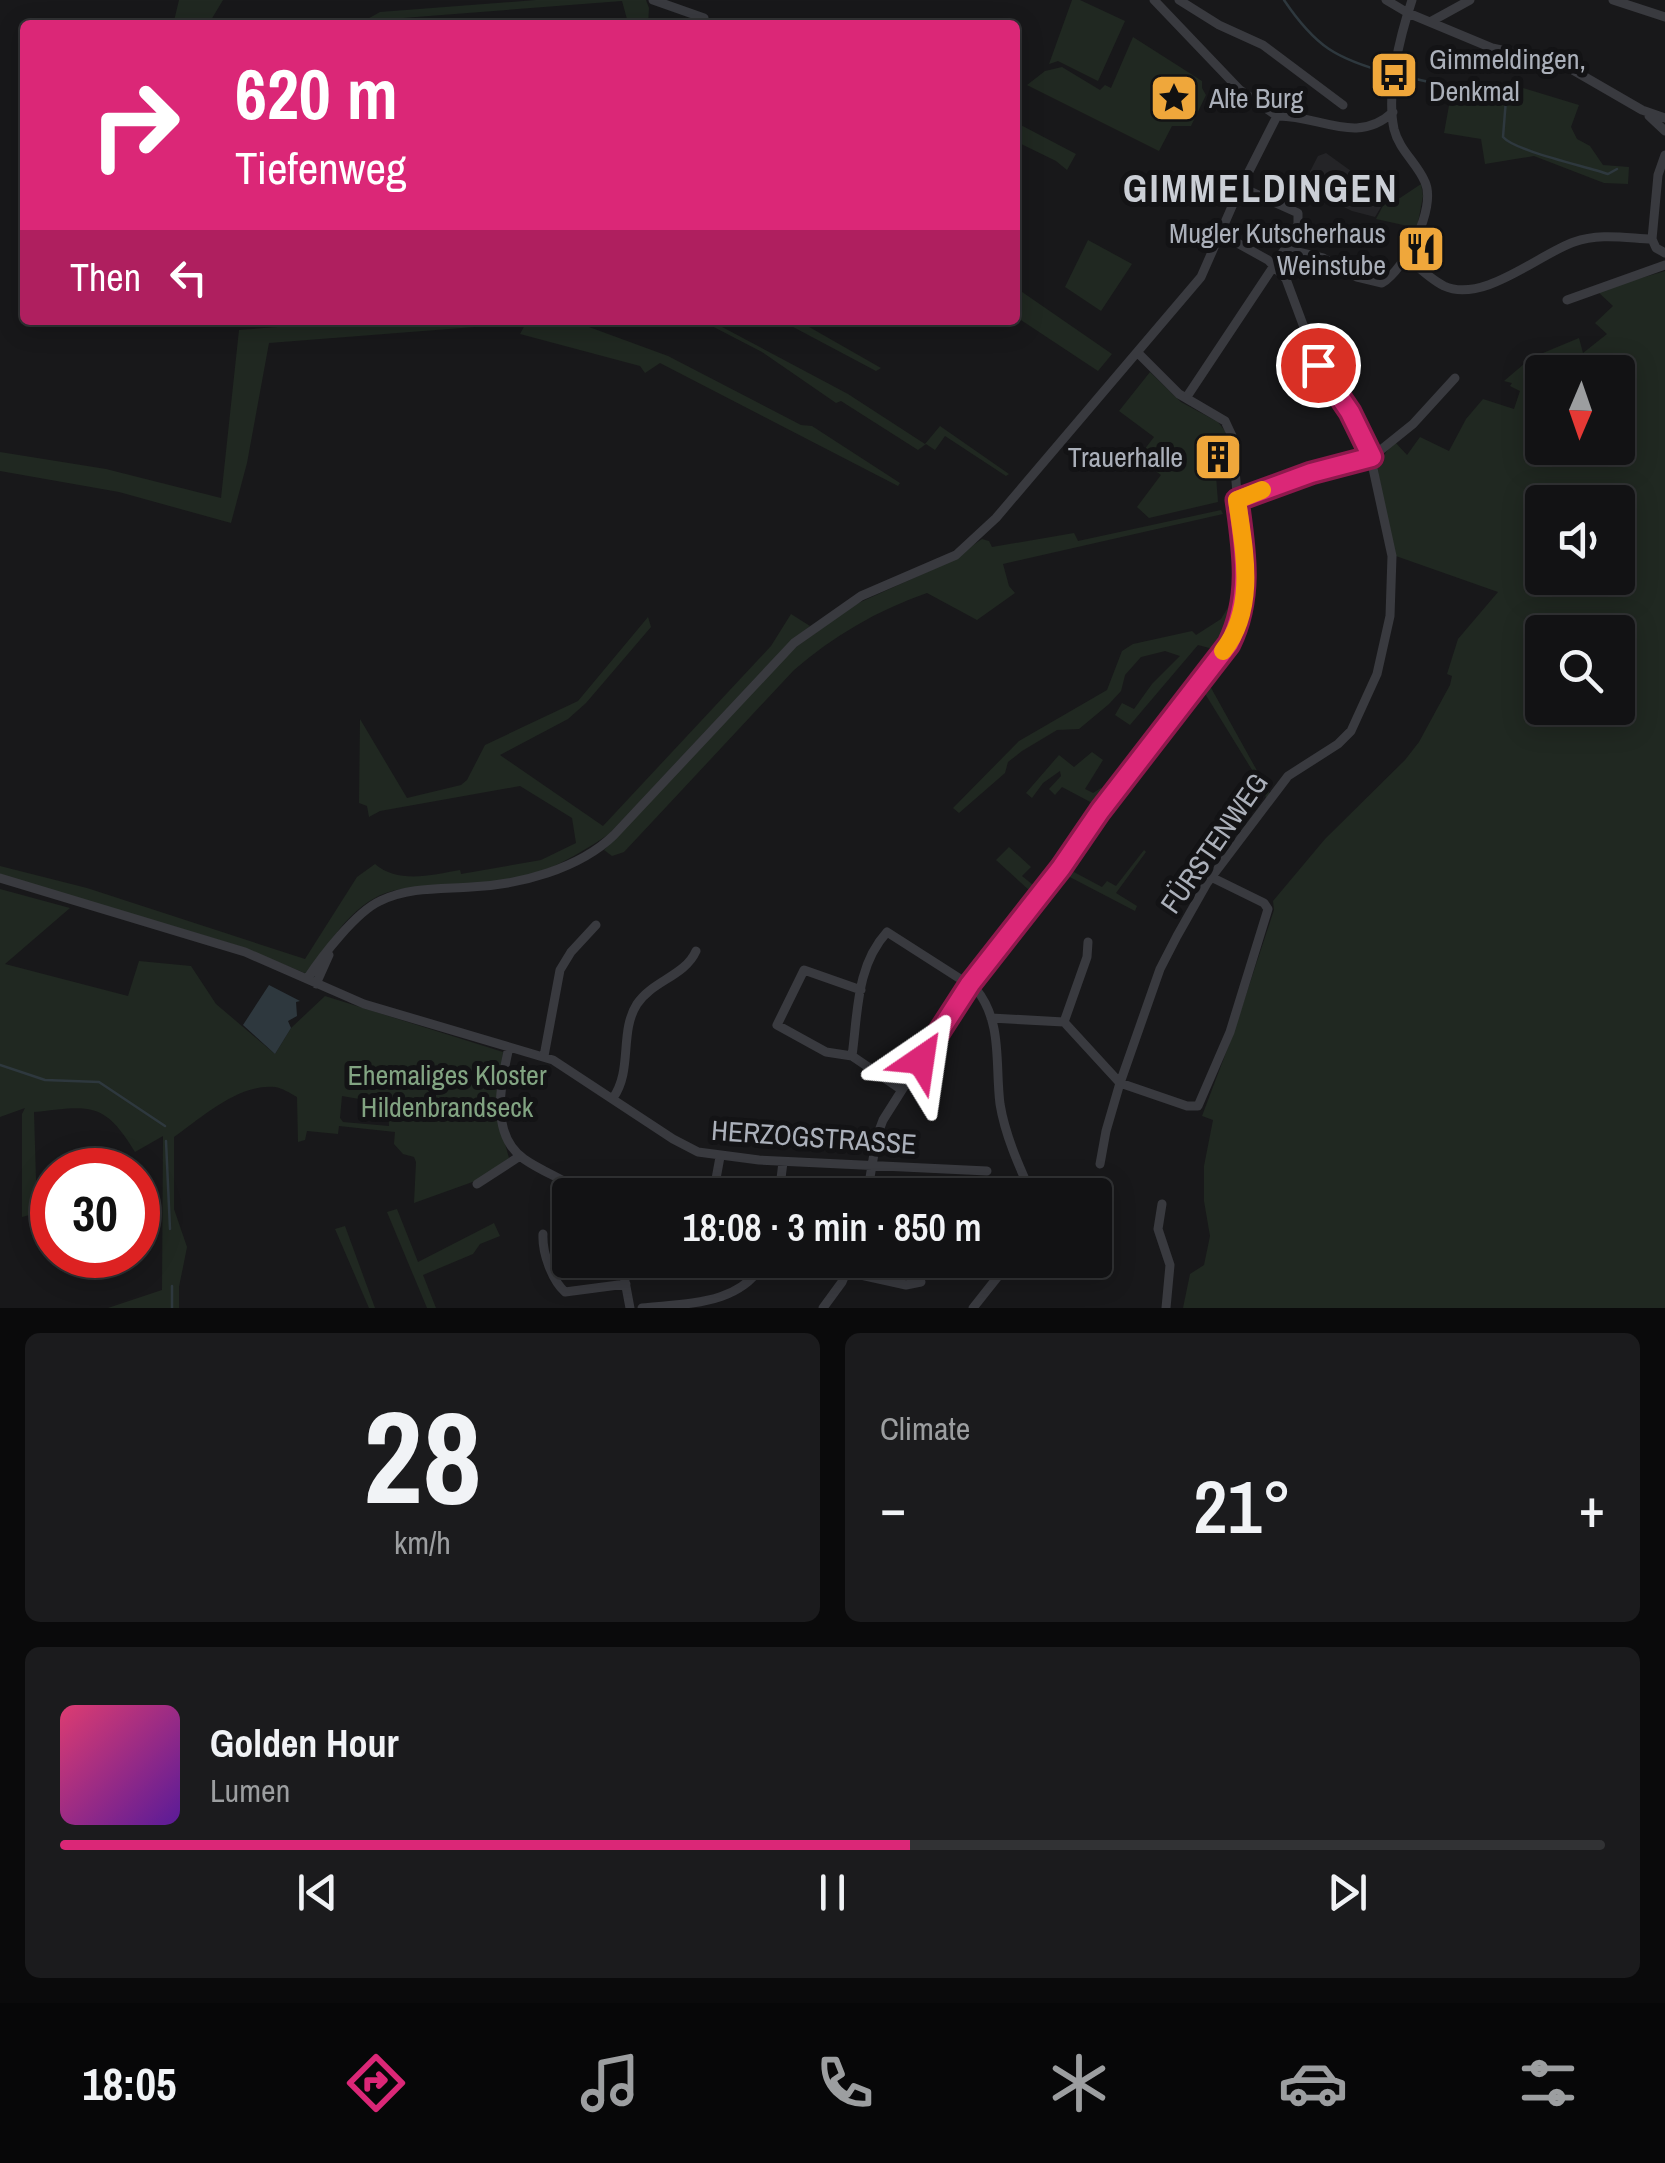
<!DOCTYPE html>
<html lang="en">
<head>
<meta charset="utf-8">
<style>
  :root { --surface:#121214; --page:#1b1b1d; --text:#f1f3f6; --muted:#9c9ea0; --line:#313234; --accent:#db2777 }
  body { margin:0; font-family:"Archivo Narrow",sans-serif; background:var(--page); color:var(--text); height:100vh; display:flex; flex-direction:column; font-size:38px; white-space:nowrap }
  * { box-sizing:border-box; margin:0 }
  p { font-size:32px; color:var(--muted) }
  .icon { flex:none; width:55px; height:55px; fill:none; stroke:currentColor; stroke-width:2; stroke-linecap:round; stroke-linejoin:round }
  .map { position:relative; height:1308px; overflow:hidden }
  .sheet { display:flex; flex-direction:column; gap:25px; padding:25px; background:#0a0a0b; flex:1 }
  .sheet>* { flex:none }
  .hud { position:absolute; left:20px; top:20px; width:1000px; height:305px; border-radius:10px; box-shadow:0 5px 25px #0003,0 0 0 2px var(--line); background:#db2777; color:#fff; overflow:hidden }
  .needle { width:65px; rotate:182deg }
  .controls { position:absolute; left:1525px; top:355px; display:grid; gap:20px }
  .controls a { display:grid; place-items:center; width:110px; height:110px; border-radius:10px; background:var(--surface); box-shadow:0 5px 25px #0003,0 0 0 2px var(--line); font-size:50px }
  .speed { position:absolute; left:30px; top:1148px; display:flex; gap:20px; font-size:50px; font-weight:700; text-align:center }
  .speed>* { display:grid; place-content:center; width:130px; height:130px; border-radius:50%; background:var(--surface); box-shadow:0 5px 25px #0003,0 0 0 2px var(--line); line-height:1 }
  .speed .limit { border:15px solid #d22; background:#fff; color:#111 }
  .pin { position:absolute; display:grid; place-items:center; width:85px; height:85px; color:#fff; margin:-42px; border:5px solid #fff; border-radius:50%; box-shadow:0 2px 10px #0007 }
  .me { position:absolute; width:110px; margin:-55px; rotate:32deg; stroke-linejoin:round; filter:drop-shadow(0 0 8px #0008) }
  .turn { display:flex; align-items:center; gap:35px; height:210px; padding:0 50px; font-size:45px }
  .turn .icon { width:130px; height:130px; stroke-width:2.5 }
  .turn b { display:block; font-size:70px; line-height:85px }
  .then { display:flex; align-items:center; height:95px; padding:0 50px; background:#0003; gap:20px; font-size:38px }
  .big { font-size:75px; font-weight:600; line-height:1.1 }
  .sheet .card { flex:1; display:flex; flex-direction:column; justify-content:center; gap:15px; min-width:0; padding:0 35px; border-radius:15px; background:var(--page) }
  .sheet .dial { align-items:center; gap:0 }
  .dial b { font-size:130px; line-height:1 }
  .song { display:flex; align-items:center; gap:30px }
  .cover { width:120px; height:120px; border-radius:15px; background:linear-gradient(135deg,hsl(340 70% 55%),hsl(270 70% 35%)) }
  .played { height:10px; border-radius:5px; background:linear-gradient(90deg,var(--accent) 55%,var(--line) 55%) }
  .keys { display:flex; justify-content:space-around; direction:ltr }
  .heat { display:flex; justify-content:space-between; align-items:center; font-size:55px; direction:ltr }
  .sheet .tiles { flex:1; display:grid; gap:25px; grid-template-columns:1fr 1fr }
  .card:last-child { grid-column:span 2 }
  .trip { position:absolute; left:552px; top:1178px; width:560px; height:100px; border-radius:10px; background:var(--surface); box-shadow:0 5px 25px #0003,0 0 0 2px var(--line); font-weight:600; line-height:100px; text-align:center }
  .tabs { display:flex; height:160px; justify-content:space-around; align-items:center; background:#070708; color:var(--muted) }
  .tabs .icon { width:70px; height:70px }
  .tabs .current { color:var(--accent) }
  .tabs b { font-size:45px; color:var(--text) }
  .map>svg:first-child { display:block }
  .built { fill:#242427 }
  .green { fill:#202821; fill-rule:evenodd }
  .water { fill:#2e383e }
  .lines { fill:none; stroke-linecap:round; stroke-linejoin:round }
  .stream { stroke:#2e383e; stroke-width:2.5 }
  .minor { stroke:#393a3f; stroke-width:9 }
  .route-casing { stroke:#8e194d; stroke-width:25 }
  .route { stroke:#db2777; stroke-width:18 }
  .slow { stroke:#f59e0b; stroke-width:18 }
  .labels { text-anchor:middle; stroke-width:10; stroke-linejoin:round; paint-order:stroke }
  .poi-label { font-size:28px; fill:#abb0ba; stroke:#131315; text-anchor:start }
  .street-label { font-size:28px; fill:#abb0ba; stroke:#131315 }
  .park-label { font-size:28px; fill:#82a482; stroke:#131315 }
  .district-label { font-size:38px; font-weight:bold; letter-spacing:2.5px; fill:#cbcfd6; stroke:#131315 }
</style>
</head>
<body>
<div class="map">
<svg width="1665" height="1308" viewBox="0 0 1665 1308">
  <rect width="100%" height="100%" fill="#18181a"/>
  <!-- built -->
  <path class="built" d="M1326,153L1387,197L1375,217L1352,211L1334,202L1338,193L1314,180L1306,196L1299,193L1318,156Z"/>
  <!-- green -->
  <path class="green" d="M179,0H223L208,25H173Z
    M536,0H646L649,8L648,25H624L627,19L622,1L364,21L380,12Z
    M1072,0H1080L1125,21L1098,81L1058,61L1049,64Z
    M1133,37L1202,81V88L1206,95L1191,126H1172L1159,151L1027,85L1045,71L1062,67L1100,90L1105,85L1111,88Z
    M1523,88L1579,105L1571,127L1577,139L1590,146L1603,165L1629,167L1628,184L1604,183L1534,156L1485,164L1481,139L1444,133L1452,89L1503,100L1520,98Z
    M1015,122L1076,154L1067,170L1056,161L1015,141Z
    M1421,184L1423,196L1417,228L1376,219L1387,198H1400Z
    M1088,240L1132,264L1101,311L1065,287Z
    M1665,271V1308H1183L1190,1274L1204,1265L1210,1236L1204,1201V1166L1213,1120L1202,1116L1233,1034L1274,910L1273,901L1325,839L1405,760L1419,742L1450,685L1452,676L1447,674L1458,639L1498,592L1393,555L1377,465L1394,441L1407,455L1420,437L1449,451L1466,419L1483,399L1514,409L1520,391L1510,386L1512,383L1504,381L1531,358L1579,338L1583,353L1607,334L1595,323L1613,306L1597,291ZM1542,372H1618V448H1542ZM1542,502H1618V578H1542ZM1542,632H1618V708H1542Z
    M1015,287L1112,354L1098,371L1015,316Z
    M369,320H570L668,356L801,425L812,426L900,483L898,486L660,363L645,373L640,366L520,334L526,323L269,343L247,463L231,523L119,492L0,471V452L106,469L221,498L239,330Z
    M709,320L848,394L925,444L940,426L1009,474L1006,476L945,436L935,450L926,444L918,450L841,401L836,403L762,352L706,323Z
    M780,320H797L881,368L876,371Z
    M1150,372L1181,402L1218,422L1225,431L1230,463L1226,471L1219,469L1216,476L1218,502L1149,518L1137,507L1161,475L1138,458L1154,437L1119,411Z
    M1221,510L1223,514L1003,564L1009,586L1015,593L977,620L927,593C878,610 833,636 794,670L624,852L612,856L604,850L792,650L854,605L947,563L982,539L989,541L992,547L1074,533L1078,541Z
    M1230,511C1235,520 1235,531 1237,542C1241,582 1241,616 1217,650L1198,645L1130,725L1115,715L1122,703L1134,709L1152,684L1180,656L1165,651L1141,657L1125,675L1121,691L1109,704L1079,729L1057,730L1022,751L1008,762L1005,773L959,813L953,808L1019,741L1107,690L1122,651L1133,644L1192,631L1196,635L1221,619L1230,604L1233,583Z
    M791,614L810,626L781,651L609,834C582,853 537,878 504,883C466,889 406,879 373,899C344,916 326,948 307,974L236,945L0,875V866L87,888L305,959L357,877L375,864C398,884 432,875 460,870L461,874L541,860L576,843L572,818L520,786L380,811L369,817L367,806L359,803L360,719L407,798L461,785L467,780L485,745L578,701L648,617L651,627L586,703L568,719L500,755L603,826L771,646Z
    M1210,686L1270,794L1266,800L1265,791L1204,692Z
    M1092,752L1103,760L1085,789L1093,793L1101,788L1106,794L1096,805L1062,787L1055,795L1049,789L1061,776L1060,771L1043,783L1032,798L1026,793L1059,755L1074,767Z
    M1009,847L1031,867L1022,876L1033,885L1031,892L996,860Z
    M1144,850L1146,852L1116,893L1137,906L1135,911L1064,874L1072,871L1102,887L1107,881L1116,886Z
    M0,889L70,908L5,964L128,996L139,961L191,966L216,1004L275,1054L291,1028L325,996L503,1052L497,1115L509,1158L478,1180L414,1203L416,1162L414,1157L403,1154L394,1144L395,1132L339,1126L338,1134L307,1131L305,1140L298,1142L297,1097C290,1093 282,1088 275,1087C239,1083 201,1118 174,1137V1209L187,1247L179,1287V1308H108L162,1290L163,1136L135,1152C104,1100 89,1106 34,1112L37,1213L22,1217V1114L25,1108L0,1117ZM342,1096L388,1104L389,1126L343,1122L340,1118Z
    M397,1209L418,1262L494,1223L500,1236L480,1244L473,1254L423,1275L436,1308H427L387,1212Z
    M345,1226L375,1308H369L335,1229Z"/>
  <!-- water -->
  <path class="water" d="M269,985L300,1001L296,1002L297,1016L288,1021L291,1028L275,1054L243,1025Z"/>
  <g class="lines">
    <!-- stream -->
    <path class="stream" d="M1284,0C1315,46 1336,59 1389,73
      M1402,76L1506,99L1503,137C1515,151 1585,166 1608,174L1617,169
      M0,1065L45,1080L99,1082L165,1126
      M166,1141L170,1229
      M172,1308V1286"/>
    <!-- minor -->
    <path class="minor" d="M653,0L704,18
      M1154,0L1240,90L1277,116
      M1179,0L1219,25L1263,45L1343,105
      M1386,0L1408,13L1492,48L1559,62L1642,110L1665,118
      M1613,0L1665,17
      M1430,22L1470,0
      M1277,116C1319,115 1357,146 1393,112
      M1649,116L1665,131
      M1665,155L1658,175L1652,239L1656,248L1665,253
      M1285,249L1323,258L1357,277L1382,283C1405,269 1437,208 1425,182C1417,163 1399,150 1394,129C1386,91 1400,36 1412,0
      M1407,257C1418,267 1430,279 1444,286C1483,304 1539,254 1574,242C1599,233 1626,238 1652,239
      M1567,300L1665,265
      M1186,398L1285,249L1298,224V213L1241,187
      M1237,501L1311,473L1372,457L1413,424L1455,378
      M0,878L245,952L364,1004L553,1060L673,1139L698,1152L759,1160L987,1171
      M307,979C322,956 356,912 380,901C408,887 441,889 471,887C519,885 579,869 614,835L794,643L861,596L956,555L996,518L1201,277L1237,195L1277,116
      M316,984L329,955
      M861,990L804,970L777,1025L826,1052L852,1056L902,1090
      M991,1018L1064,1022L1120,1083L1187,1106H1198L1230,1032L1268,909L1264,903L1211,877
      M1064,1022L1087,957L1088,942
      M509,1047C501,1082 489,1134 524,1159C544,1173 567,1180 586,1195
      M544,1056L560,970L571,952L596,925
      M852,1056C858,1012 856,966 887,932L976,989C1003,1022 995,1065 1000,1104C1005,1135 1019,1166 1032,1195
      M613,1098C633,1070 619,1032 637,1004C652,981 685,976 696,951
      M1100,1164L1106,1131L1120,1083L1160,969L1177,936L1207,883L1288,776L1338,744L1351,731L1377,674L1390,616L1392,556L1369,450L1343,401L1318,365L1286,279L1268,260L1221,234
      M477,1184L520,1156
      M713,1195L720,1157
      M779,1195L783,1162
      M867,1195L877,1136L883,1120L969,984L1061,868L1100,811L1229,644L1240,621L1245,583L1232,436L1225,421L1179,394L1138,353
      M1162,1204L1158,1229L1170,1265L1166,1308
      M543,1234C542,1253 552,1280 565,1292L626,1284
      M621,1260L630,1308
      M847,1272L906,1285L921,1282
      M642,1308C686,1303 742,1306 765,1260
      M823,1308L842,1282L851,1260
      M973,1308L1011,1260"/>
  </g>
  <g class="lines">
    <!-- route casing -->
    <g class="route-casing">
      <path id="route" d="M921,1060L970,984L1061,868L1100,811L1229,644C1252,597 1244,550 1237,500L1311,473L1372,457L1350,412L1318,365"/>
    </g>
    <!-- route -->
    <use href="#route" class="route"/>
    <!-- slow -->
    <path class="slow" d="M1223,651C1257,608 1244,550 1237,500L1262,490"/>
  </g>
  <!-- icons -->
  <defs>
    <g id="bus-square" transform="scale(2.5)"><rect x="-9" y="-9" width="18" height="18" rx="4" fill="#efa73b" stroke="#131315"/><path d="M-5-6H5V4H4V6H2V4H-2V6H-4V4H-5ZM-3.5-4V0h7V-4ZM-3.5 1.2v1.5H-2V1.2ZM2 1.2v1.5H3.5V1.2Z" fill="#111"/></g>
    <g id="sight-square" transform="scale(2.5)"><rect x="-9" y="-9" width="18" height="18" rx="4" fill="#efa73b" stroke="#131315"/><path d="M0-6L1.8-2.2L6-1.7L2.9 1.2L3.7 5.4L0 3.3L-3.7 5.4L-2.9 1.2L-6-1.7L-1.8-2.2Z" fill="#111"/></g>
    <g id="restaurant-square" transform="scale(2.5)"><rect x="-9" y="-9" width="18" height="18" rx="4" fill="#efa73b" stroke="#131315"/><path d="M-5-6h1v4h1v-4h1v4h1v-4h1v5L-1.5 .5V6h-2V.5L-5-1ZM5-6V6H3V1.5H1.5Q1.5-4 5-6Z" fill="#111"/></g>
    <g id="building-square" transform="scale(2.5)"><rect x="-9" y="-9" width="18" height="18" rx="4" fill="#efa73b" stroke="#131315"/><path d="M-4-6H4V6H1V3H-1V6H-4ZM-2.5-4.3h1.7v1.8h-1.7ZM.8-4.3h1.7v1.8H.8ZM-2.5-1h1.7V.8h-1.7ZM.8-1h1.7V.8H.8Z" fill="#111"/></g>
  </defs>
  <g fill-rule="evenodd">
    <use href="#bus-square" x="1394" y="75"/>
    <use href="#sight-square" x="1174" y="98"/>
    <use href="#restaurant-square" x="1421" y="249"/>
    <use href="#building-square" x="1218" y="457"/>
  </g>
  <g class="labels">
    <!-- poi labels -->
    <g class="poi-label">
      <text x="1429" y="69">Gimmeldingen,<tspan x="1429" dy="32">Denkmal</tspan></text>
      <text x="1209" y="108">Alte Burg</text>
      <text x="1386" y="243" text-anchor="end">Mugler Kutscherhaus<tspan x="1386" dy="32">Weinstube</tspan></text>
      <text x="1183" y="467" text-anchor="end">Trauerhalle</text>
    </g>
    <!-- street labels -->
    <g class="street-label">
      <text transform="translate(1214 843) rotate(-55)" y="10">FÜRSTENWEG</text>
      <text transform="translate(814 1137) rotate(4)" y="10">HERZOGSTRASSE</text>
    </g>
    <!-- park labels -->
    <g class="park-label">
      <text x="447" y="1085">Ehemaliges Kloster<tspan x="447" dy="32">Hildenbrandseck</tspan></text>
    </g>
    <!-- district labels -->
    <g class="district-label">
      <text x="1261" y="202">GIMMELDINGEN</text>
    </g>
  </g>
</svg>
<div class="controls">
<a><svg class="needle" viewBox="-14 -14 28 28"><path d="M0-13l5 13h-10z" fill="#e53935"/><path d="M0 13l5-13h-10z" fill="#9c9ea0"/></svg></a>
<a><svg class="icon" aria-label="sound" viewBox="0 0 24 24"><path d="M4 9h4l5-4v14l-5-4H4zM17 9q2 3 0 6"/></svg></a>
<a><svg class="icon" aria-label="search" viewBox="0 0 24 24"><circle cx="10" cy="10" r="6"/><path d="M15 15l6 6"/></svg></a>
</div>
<div class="speed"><div class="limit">30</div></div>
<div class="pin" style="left:1318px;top:365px;background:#d93025"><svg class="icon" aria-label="arrive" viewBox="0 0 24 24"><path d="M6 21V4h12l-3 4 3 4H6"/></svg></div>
<svg class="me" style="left:921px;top:1060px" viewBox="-20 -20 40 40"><path d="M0-17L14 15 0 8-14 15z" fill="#db2777" stroke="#fff" stroke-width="4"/></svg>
<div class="trip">18:08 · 3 min · 850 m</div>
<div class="hud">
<div class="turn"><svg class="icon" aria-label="right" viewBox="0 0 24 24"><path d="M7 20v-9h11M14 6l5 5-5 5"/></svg><div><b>620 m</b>Tiefenweg</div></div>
<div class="then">Then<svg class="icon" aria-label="left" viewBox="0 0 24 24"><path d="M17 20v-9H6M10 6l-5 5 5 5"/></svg></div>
</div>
</div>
<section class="sheet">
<div class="tiles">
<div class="card dial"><b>28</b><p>km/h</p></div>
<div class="card"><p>Climate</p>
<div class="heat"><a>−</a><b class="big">21°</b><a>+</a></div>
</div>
<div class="card">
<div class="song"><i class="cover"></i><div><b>Golden Hour</b><p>Lumen</p></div></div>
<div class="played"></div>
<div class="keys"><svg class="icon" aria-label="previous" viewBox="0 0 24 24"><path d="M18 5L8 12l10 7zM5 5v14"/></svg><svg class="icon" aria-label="pause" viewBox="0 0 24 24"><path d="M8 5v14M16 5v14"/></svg><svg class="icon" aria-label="next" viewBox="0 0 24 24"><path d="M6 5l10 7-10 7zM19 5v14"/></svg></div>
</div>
</div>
</section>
<nav class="tabs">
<b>18:05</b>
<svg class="icon current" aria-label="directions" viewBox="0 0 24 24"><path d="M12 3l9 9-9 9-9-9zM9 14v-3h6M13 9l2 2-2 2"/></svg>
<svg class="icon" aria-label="music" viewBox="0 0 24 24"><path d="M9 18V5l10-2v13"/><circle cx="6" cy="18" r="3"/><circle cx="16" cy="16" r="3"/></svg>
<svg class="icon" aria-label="phone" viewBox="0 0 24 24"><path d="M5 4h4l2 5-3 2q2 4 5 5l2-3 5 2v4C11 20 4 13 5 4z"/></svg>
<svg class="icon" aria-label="climate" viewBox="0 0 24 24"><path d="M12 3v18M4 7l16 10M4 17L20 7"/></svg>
<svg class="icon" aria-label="car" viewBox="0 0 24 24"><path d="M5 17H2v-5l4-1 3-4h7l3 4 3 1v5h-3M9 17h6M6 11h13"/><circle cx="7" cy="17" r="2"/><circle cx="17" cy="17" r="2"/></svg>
<svg class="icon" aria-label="filters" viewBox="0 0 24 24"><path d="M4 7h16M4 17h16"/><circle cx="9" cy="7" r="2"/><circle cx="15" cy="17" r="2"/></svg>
</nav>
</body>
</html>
